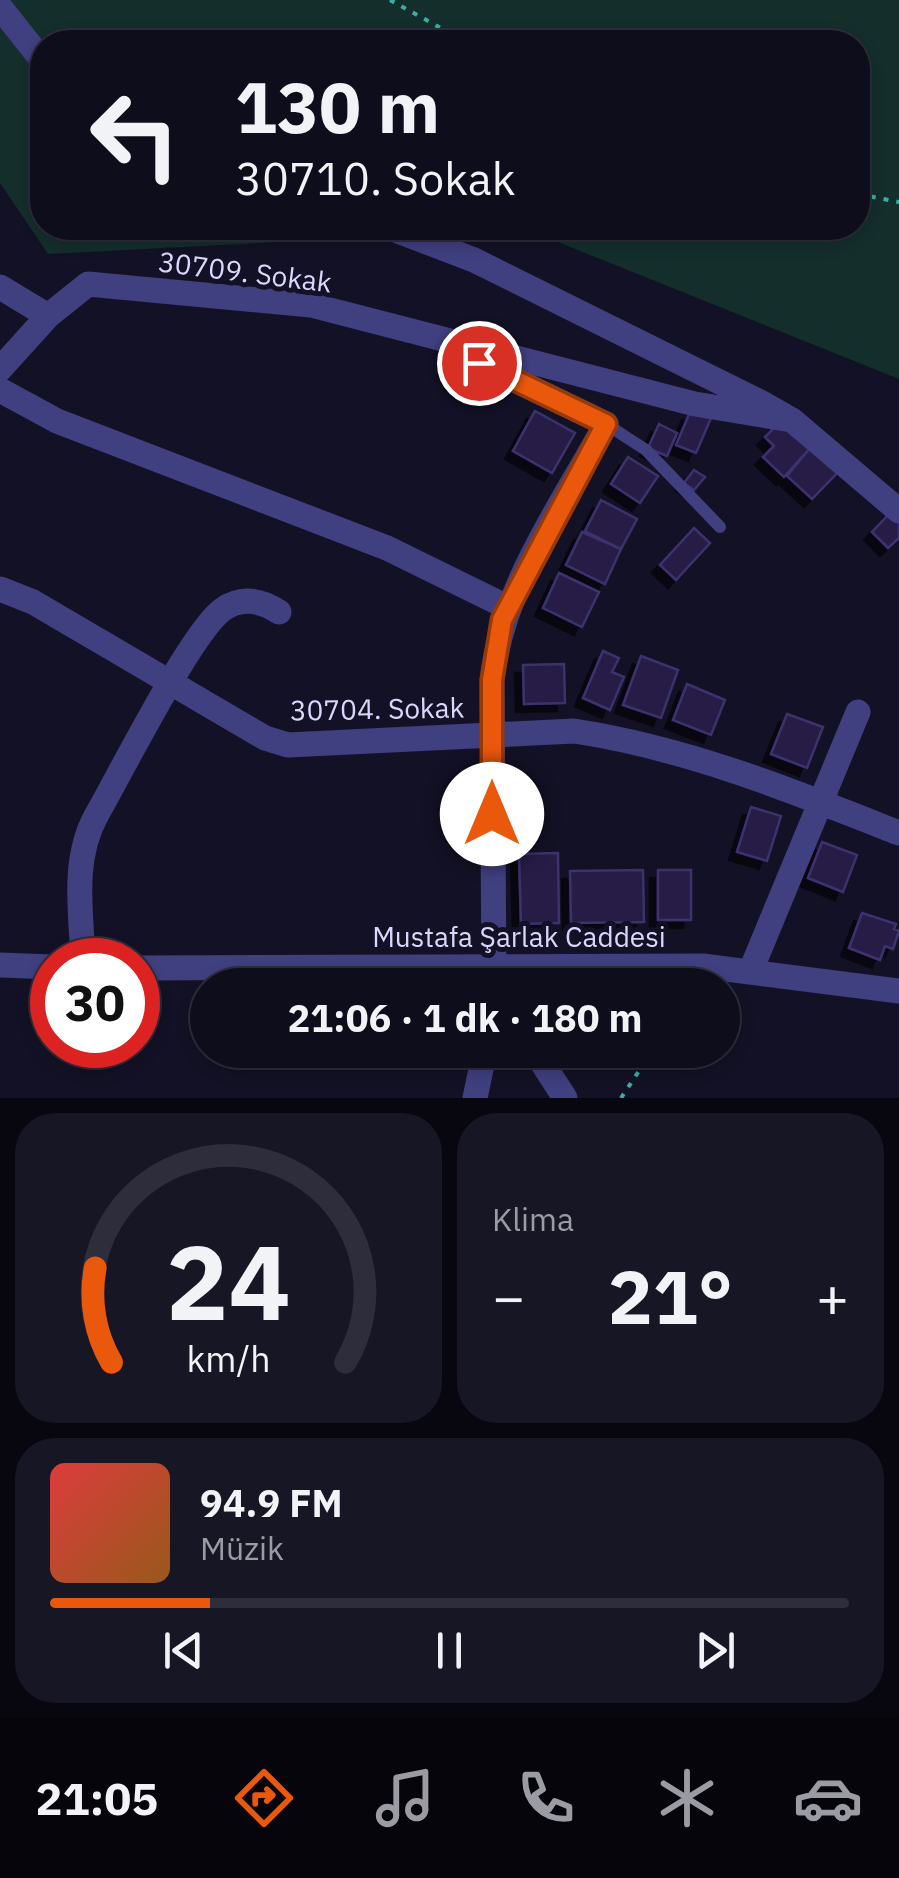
<!DOCTYPE html>
<html lang="tr">
<head>
<meta charset="utf-8">
<style>
  :root { --surface:#0e0d1c; --page:#171625; --text:#f1f3f6; --muted:#9b9ca3; --line:#2e2d3b; --accent:#ea580c }
  body { margin:0; font-family:"IBM Plex Sans",sans-serif; background:var(--page); color:var(--text); height:100vh; display:flex; flex-direction:column; font-size:38px; white-space:nowrap }
  * { box-sizing:border-box; margin:0 }
  p { font-size:32px; color:var(--muted) }
  .icon { flex:none; width:55px; height:55px; fill:none; stroke:currentColor; stroke-width:2; stroke-linecap:round; stroke-linejoin:round }
  .map { position:relative; height:1098px; overflow:hidden }
  .side { display:flex; flex-direction:column; gap:15px; padding:15px; background:#08070f; flex:1 }
  .side>* { flex:none }
  .top-card { position:absolute; left:30px; top:30px; width:840px; height:210px; border-radius:40px; box-shadow:0 5px 15px #0003,0 0 0 2px var(--line); background:#0e0d1c; color:var(--text); overflow:hidden }
  .speed { position:absolute; left:30px; top:938px; display:flex; gap:20px; font-size:50px; font-weight:700; text-align:center }
  .speed>* { display:grid; place-content:center; width:130px; height:130px; border-radius:50%; background:var(--surface); box-shadow:0 5px 15px #0003,0 0 0 2px var(--line); line-height:1 }
  .speed .limit { border:15px solid #d22; background:#fff; color:#111 }
  .pin { position:absolute; display:grid; place-items:center; width:85px; height:85px; color:#fff; margin:-42px; border:5px solid #fff; border-radius:50%; box-shadow:0 2px 10px #0007 }
  .me { position:absolute; width:110px; margin:-55px; rotate:0deg; stroke-linejoin:round; filter:drop-shadow(0 0 8px #0008) }
  .turn { display:flex; align-items:center; gap:35px; height:210px; padding:0 40px; font-size:45px }
  .turn .icon { width:130px; height:130px; stroke-width:2.5 }
  .turn b { display:block; font-size:70px; line-height:85px }
  .big { font-size:75px; font-weight:700; line-height:1.1 }
  .side .widget { flex:1; display:flex; flex-direction:column; justify-content:center; gap:15px; min-width:0; padding:0 35px; border-radius:40px; background:var(--page) }
  .side .dial { align-items:center; gap:0 }
  .dial svg { height:260px; overflow:visible; fill:none; stroke:var(--line); stroke-width:7; stroke-linecap:round; text-anchor:middle }
  .dial text { fill:var(--text); stroke:none }
  .song { display:flex; align-items:center; gap:30px }
  .cover { width:120px; height:120px; border-radius:15px; background:linear-gradient(135deg,hsl(0 70% 55%),hsl(30 70% 35%)) }
  .played { height:10px; border-radius:5px; background:linear-gradient(90deg,var(--accent) 20%,var(--line) 20%) }
  .keys { display:flex; justify-content:space-around; direction:ltr }
  .heat { display:flex; justify-content:space-between; align-items:center; font-size:55px; direction:ltr }
  .side .tiles { flex:1; display:grid; gap:15px; grid-template-columns:1fr 1fr }
  .widget:last-child { grid-column:span 2 }
  .trip { position:absolute; left:190px; top:968px; width:550px; height:100px; border-radius:50px; background:var(--surface); box-shadow:0 5px 15px #0003,0 0 0 2px var(--line); font-weight:700; line-height:100px; text-align:center }
  .menu { display:flex; height:160px; justify-content:space-around; align-items:center; background:#06050b; color:var(--muted) }
  .menu .icon { width:70px; height:70px }
  .menu .active { color:var(--accent) }
  .menu b { font-size:45px; color:var(--text) }
  .map>svg:first-child { display:block }
  .green { fill:#142e2c }
  .building { fill:#251e44; stroke:#3c326e; stroke-width:2.5; filter:url(#shadow) }
  .lines { fill:none; stroke-linecap:round; stroke-linejoin:round }
  .path { stroke:#39afa4; stroke-width:4; stroke-dasharray:5 8; stroke-linecap:butt }
  .service { stroke:#403f80; stroke-width:12 }
  .minor { stroke:#403f80; stroke-width:25 }
  .tertiary { stroke:#403f80; stroke-width:25 }
  .route-casing { stroke:#983908; stroke-width:25 }
  .route { stroke:#ea580c; stroke-width:18 }
  .labels { text-anchor:middle; stroke-width:10; stroke-linejoin:round; paint-order:stroke }
  .street-label { font-size:28px; fill:#dad7fc; stroke:#131125 }
</style>
</head>
<body>
<div class="map">
<svg width="899" height="1098" viewBox="0 0 899 1098">
  <defs>
    <filter id="shadow"><feDropShadow dx="-8" dy="8" stdDeviation="0" flood-color="#0009"/></filter>
  </defs>
  <rect width="100%" height="100%" fill="#131125"/>
  <!-- green -->
  <path class="green" d="M0,0H899V379L523,228H858V42H42V228H278V242L48,254L0,183Z"/>
  <!-- building -->
  <path class="building" d="M535,411L575,433L552,473L513,451Z
    M690,412L711,418L696,453L676,445Z
    M781,421L810,448L784,477L763,457L774,446L765,437Z
    M659,424L677,433L667,456L648,448Z
    M810,448L839,471L812,499L787,476Z
    M628,457L658,476L640,503L611,484Z
    M694,470L705,477L694,490L684,483Z
    M601,500L637,519L621,549L585,531Z
    M892,511L899,518V538L888,548L872,532Z
    M694,528L710,543L676,580L660,565Z
    M582,532L621,549L605,584L566,565Z
    M559,573L599,592L582,627L543,608Z
    M603,651L619,658L612,672L624,677L610,710L583,698Z
    M641,656L678,670L661,718L623,705Z
    M564,664L565,703L524,704L523,665Z
    M687,684L725,700L711,735L673,720Z
    M787,714L823,727L807,768L771,754Z
    M751,807L781,816L767,861L737,852Z
    M822,842L857,855L843,892L808,878Z
    M558,853L559,923L521,924L519,854Z
    M643,870L644,922L571,923L570,871Z
    M658,870H691V920H658Z
    M862,913L896,924L894,929L899,931L893,949L885,946L880,960L849,948Z"/>
  <g class="lines">
    <!-- path -->
    <path class="path" d="M390,0L466,42
      M858,194L899,202
      M621,1098L653,1050"/>
    <!-- service -->
    <path class="service" d="M606,424L646,450L720,527"/>
    <!-- minor -->
    <path class="minor" d="M0,7L42,60
      M390,228L474,260L764,404L792,420L899,511
      M0,287L48,316
      M465,356L606,424C562,505 502,587 492,680L494,985
      M0,369L48,316L88,284L311,305L695,404L792,420
      M0,390L57,421L387,548L507,607
      M0,589L33,602L265,738L288,745L574,731C687,748 793,791 899,833
      M83,960C81,911 72,860 96,816C120,774 191,633 222,610C241,596 261,600 279,612
      M751,970L858,712
      M534,1050L565,1098
      M475,1098L485,1050"/>
    <!-- tertiary -->
    <path class="tertiary" d="M0,965L52,967
      M138,968L703,966L899,991"/>
  </g>
  <g class="lines">
    <!-- route casing -->
    <g class="route-casing">
      <path id="route" d="M479,363L606,424L502,620L492,680V814"/>
    </g>
    <!-- route -->
    <use href="#route" class="route"/>
  </g>
  <g class="labels">
    <!-- street labels -->
    <g class="street-label">
      <text transform="translate(245 272) rotate(7)" y="10">30709. Sokak</text>
      <text transform="translate(377 709) rotate(-1)" y="10">30704. Sokak</text>
      <text x="519" y="947">Mustafa Şarlak Caddesi</text>
    </g>
  </g>
</svg>
<div class="speed"><div class="limit">30</div></div>
<div class="pin" style="left:479px;top:363px;background:#d93025"><svg class="icon" aria-label="arrive" viewBox="0 0 24 24"><path d="M6 21V4h12l-3 4 3 4H6"/></svg></div>
<svg class="me" style="left:492px;top:814px" viewBox="-20 -20 40 40"><circle r="19" fill="#fff"/><path d="M0-13L10 11 0 6-10 11z" fill="#ea580c"/></svg>
<div class="trip">21:06 · 1 dk · 180 m</div>
<div class="top-card">
<div class="turn"><svg class="icon" aria-label="left" viewBox="0 0 24 24"><path d="M17 20v-9H6M10 6l-5 5 5 5"/></svg><div><b>130 m</b>30710. Sokak</div></div>
</div>
</div>
<section class="side">
<div class="tiles">
<div class="widget dial"><svg viewBox="0 0 100 80">
<path d="M14 69A42 42 0 1 1 86 69"/>
<path d="M14 69A42 42 0 0 1 9 40" stroke="#ea580c"/>
<text x="50" y="56" font-size="32" font-weight="700">24</text>
<text x="50" y="72" font-size="11">km/h</text>
</svg></div>
<div class="widget"><p>Klima</p>
<div class="heat"><a>−</a><b class="big">21°</b><a>+</a></div>
</div>
<div class="widget">
<div class="song"><i class="cover"></i><div><b>94.9 FM</b><p>Müzik</p></div></div>
<div class="played"></div>
<div class="keys"><svg class="icon" aria-label="previous" viewBox="0 0 24 24"><path d="M18 5L8 12l10 7zM5 5v14"/></svg><svg class="icon" aria-label="pause" viewBox="0 0 24 24"><path d="M8 5v14M16 5v14"/></svg><svg class="icon" aria-label="next" viewBox="0 0 24 24"><path d="M6 5l10 7-10 7zM19 5v14"/></svg></div>
</div>
</div>
</section>
<nav class="menu">
<b>21:05</b>
<svg class="icon active" aria-label="directions" viewBox="0 0 24 24"><path d="M12 3l9 9-9 9-9-9zM9 14v-3h6M13 9l2 2-2 2"/></svg>
<svg class="icon" aria-label="music" viewBox="0 0 24 24"><path d="M9 18V5l10-2v13"/><circle cx="6" cy="18" r="3"/><circle cx="16" cy="16" r="3"/></svg>
<svg class="icon" aria-label="phone" viewBox="0 0 24 24"><path d="M5 4h4l2 5-3 2q2 4 5 5l2-3 5 2v4C11 20 4 13 5 4z"/></svg>
<svg class="icon" aria-label="climate" viewBox="0 0 24 24"><path d="M12 3v18M4 7l16 10M4 17L20 7"/></svg>
<svg class="icon" aria-label="car" viewBox="0 0 24 24"><path d="M5 17H2v-5l4-1 3-4h7l3 4 3 1v5h-3M9 17h6M6 11h13"/><circle cx="7" cy="17" r="2"/><circle cx="17" cy="17" r="2"/></svg>
</nav>
</body>
</html>
